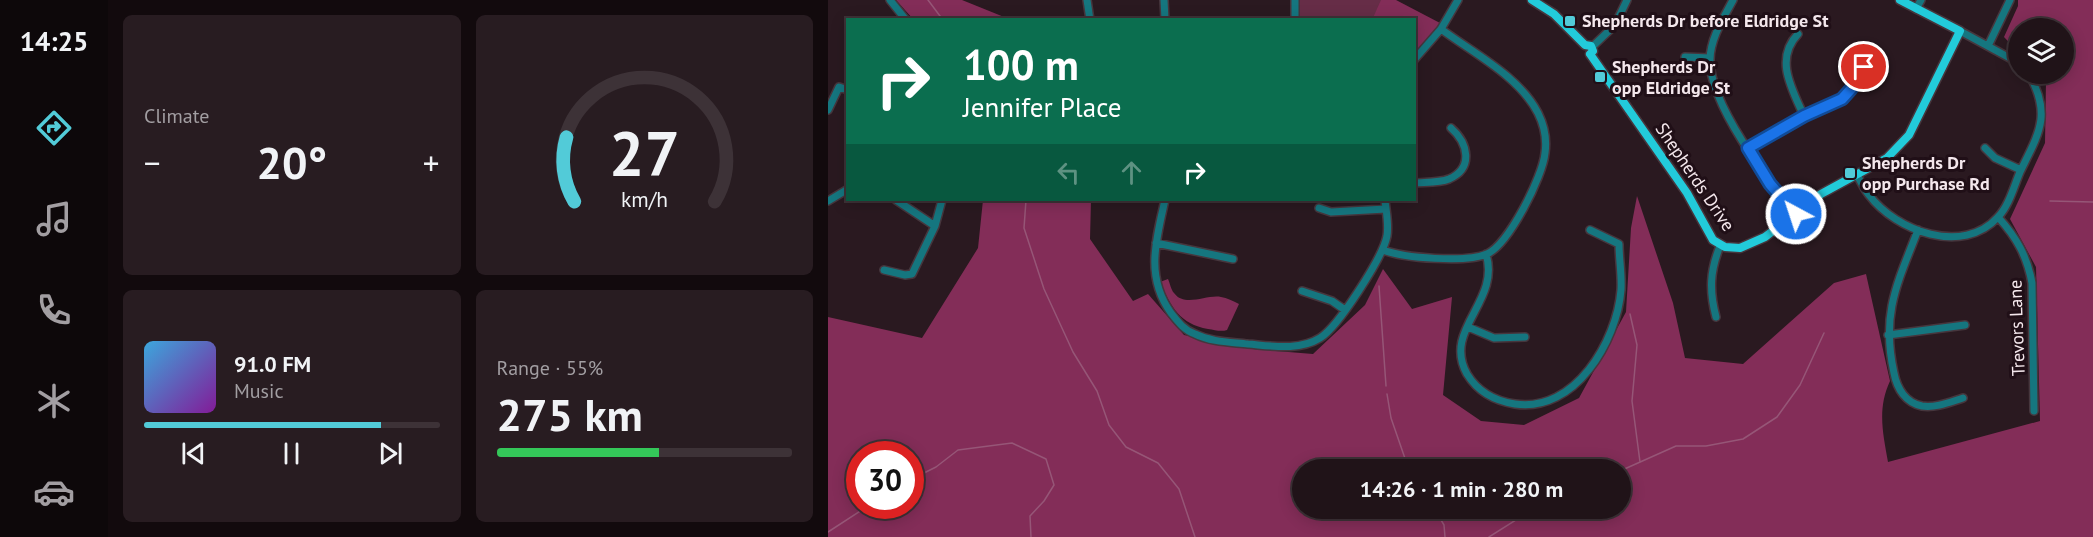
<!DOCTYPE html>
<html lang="en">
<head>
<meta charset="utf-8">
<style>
  :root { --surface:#201318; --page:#281c21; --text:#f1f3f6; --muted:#a29ea2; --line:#3d3237; --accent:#52cbd8 }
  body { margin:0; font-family:"PT Sans",sans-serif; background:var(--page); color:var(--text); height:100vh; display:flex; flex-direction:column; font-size:22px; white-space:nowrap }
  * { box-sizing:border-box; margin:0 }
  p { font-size:20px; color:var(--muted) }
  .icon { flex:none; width:33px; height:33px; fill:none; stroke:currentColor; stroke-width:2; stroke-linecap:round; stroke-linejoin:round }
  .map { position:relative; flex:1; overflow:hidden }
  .panel { display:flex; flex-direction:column; gap:15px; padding:15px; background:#120a0d; width:720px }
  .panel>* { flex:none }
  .banner { position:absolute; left:18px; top:18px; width:570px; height:183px; border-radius:0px; box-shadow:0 3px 15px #0003,0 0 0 2px var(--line); background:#0b6e4f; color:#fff; overflow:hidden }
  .controls { position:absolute; left:1180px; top:18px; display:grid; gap:12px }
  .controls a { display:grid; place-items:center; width:66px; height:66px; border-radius:50%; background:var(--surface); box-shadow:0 3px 15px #0003,0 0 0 2px var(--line); font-size:30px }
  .speed { position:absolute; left:18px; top:441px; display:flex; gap:12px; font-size:30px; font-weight:700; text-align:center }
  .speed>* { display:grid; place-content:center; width:78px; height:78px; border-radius:50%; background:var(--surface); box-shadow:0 3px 15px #0003,0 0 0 2px var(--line); line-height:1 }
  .speed .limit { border:9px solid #d22; background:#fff; color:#111 }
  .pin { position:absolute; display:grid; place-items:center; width:51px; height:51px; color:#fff; margin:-26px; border:3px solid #fff; border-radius:50%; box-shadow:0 2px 6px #0007 }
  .me { position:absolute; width:66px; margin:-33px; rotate:320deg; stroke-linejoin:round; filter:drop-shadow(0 0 4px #0008) }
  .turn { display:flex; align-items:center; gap:21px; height:126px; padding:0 18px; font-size:27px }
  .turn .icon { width:78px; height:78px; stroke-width:2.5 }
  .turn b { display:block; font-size:42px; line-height:51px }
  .lanes { display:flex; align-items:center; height:57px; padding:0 18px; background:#0003; justify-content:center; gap:30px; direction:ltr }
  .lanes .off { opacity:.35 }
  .big { font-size:45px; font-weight:700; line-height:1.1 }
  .panel .card { flex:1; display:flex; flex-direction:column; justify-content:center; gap:9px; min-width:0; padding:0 21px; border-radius:9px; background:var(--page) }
  .panel .dial { align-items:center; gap:0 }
  .dial svg { height:156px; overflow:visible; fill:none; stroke:var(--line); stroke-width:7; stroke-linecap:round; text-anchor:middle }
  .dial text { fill:var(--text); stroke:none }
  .song { display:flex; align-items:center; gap:18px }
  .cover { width:72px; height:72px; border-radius:9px; background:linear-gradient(135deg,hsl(200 70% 55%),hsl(290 70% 35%)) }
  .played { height:6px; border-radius:3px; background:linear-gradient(90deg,var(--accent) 80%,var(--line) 80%) }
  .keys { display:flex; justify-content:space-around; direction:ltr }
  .heat { display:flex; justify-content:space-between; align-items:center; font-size:33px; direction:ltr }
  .charge { height:9px; border-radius:4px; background:linear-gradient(90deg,#34c759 55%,var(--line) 0) }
  .panel .tiles { flex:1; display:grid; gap:15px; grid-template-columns:repeat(2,1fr) }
  .trip { position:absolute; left:464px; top:459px; width:339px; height:60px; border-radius:30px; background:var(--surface); box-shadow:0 3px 15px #0003,0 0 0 2px var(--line); font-weight:700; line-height:60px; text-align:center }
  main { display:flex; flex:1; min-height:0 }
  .menu { display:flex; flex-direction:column; width:108px; justify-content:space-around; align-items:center; background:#0d080a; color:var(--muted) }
  .menu .icon { width:42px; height:42px }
  .menu .current { color:var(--accent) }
  .menu b { font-size:27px; color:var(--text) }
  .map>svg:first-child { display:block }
  .green { fill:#662d47 }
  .forest { fill:#832d58; fill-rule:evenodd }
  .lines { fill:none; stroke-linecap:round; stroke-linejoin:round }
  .stream { stroke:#965677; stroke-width:1.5 }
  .minor-casing { stroke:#46363d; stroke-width:10 }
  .major-casing { stroke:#46363d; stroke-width:11 }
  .minor { stroke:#15767f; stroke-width:7 }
  .major { stroke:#22cbda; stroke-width:8 }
  .route-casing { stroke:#114b97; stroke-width:15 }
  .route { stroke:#1a73e8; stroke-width:10 }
  .poi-dot { fill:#52cbd8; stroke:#200f17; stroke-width:2 }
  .labels { text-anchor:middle; stroke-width:6; stroke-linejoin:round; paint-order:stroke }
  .poi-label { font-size:18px; font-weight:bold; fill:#f4e7ec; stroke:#200f17; text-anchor:start }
  .street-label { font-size:18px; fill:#f4e7ec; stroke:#200f17 }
</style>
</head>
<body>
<main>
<nav class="menu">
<b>14:25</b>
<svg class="icon current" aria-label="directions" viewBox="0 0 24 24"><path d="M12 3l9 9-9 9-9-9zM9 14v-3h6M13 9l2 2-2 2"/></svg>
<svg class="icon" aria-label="music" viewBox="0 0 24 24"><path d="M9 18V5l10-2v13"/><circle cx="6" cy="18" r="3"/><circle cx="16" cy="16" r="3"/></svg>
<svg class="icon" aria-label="phone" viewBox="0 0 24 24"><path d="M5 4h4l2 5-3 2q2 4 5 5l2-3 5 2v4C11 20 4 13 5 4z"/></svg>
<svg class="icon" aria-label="climate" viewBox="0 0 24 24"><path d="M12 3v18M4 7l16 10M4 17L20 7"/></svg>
<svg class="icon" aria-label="car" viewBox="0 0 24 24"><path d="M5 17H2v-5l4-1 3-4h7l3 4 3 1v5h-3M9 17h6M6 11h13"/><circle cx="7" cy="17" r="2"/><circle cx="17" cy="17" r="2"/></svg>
</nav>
<section class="panel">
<div class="tiles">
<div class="card"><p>Climate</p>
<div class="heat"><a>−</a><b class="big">20°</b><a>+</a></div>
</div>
<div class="card dial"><svg viewBox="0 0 100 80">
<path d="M14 69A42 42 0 1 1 86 69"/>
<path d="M14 69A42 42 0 0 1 10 36" stroke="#52cbd8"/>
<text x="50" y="56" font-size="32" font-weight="700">27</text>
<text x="50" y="72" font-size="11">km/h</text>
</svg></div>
<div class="card">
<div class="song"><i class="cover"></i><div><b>91.0 FM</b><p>Music</p></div></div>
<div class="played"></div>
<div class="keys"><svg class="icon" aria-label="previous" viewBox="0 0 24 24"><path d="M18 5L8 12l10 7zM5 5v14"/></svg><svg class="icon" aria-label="pause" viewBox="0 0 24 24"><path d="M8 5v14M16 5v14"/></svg><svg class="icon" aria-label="next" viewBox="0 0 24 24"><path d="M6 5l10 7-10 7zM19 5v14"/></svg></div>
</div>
<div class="card"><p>Range · 55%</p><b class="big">275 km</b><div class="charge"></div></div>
</div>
</section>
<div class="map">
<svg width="1265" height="537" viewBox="0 0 1265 537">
  <rect width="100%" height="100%" fill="#2a1920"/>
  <!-- green -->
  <path class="green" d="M470,0H559L549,19L470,20Z"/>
  <!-- forest -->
  <path class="forest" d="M68,0H134L181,19H85Z
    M553,0H568L612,23L587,54L586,20H544Z
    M1190,0H1265V537H0V317L94,338L150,248L155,200H263L262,239L305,301L320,294L356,335L425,349L485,354L537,305L555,269L584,309L624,297L615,395L653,421L696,425L751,398L798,312L803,228L809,196L845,303L857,358L915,364L1006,283L1038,274L1062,381C1049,409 1055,433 1060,462L1212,421L1208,267L1182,219L1217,143L1218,81L1211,74H1236V28H1191V53L1176,37L1190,6ZM32,454H82V506H32ZM474,470H792V508H474Z
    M340,279C342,283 343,290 346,293C357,308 379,294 393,297C399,298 405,301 411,304L399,330C393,332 387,330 380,329C352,324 343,307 332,282Z"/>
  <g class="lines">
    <!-- stream -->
    <path class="stream" d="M100,0L115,20
      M198,200L196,228L216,289L245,352L269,391L281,425L298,447L330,463L351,489L367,537
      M1222,201L1265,202
      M551,286L558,386
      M802,314L809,345L804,401L812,462
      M559,394L563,418L581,470
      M792,471L848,446H878L915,439L949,417L972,385L996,333
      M82,480L108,467L130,450L184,443L218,459L226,485L216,501L202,516L203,537
      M606,508L616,525L617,537
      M0,532L40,506
      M661,537L707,508"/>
    <!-- minor casing -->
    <g class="minor-casing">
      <path id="minor" d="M62,0L78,20
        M259,0L262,20
        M336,0L337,20
        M905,0C896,17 882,39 882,60C882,105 939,179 968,214
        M1088,9L1093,0
        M467,20V0
        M1132,31L1191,63
        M970,34C946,59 964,89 976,116
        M1160,46L1182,0
        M764,47L787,25L799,0
        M857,57L882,58
        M586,60L613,29L630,0
        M0,110L11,87L20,90
        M920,148L976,116L1014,99L1036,67
        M1157,148L1167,158L1193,170
        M1029,175C1033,182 1036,189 1041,195C1068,231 1135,256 1170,217C1181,206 1186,186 1192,172C1211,133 1224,115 1201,74
        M586,183C597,182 611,183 621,179C646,168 640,143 623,128
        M68,200L107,226
        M337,200C328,240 317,277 343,313C350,322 356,330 367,334C383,342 403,342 420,344C444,346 471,351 492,338C510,327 555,257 559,236C561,224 558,211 557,200
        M0,201L20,189
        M491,208L503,212L558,209
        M1170,217C1189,238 1199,256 1204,283L1206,411
        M1090,230C1069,284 1053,314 1066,373C1069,389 1078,403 1094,406C1108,408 1122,402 1135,398
        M328,243L405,259
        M555,250C576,258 638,263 659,254C681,244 715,176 717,153C719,139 716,125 710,113C691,76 645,53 613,29
        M658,254C673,302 614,329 639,374C650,392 667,401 687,404C747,413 789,341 793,290C794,275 791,259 791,244L762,230
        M56,270L77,275L84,274L107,226L114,200
        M474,291L504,301L517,310
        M888,317C881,290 882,271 892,246
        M640,327L666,338L697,337
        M1060,335L1137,325"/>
    </g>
    <!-- major casing -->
    <g class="major-casing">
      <path id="major" d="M704,0L726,14L757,45L763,46L765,51L762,54
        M762,54L859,193L885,240L897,247L912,248L937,237L993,194L1059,158L1081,135L1132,31L1072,0"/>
    </g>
    <!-- minor -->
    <use href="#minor" class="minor"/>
    <!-- major -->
    <use href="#major" class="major"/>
  </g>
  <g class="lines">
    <!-- route casing -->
    <g class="route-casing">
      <path id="route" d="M968,214L942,184L920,148L976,116L1014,99L1023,89L1036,67"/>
    </g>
    <!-- route -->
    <use href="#route" class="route"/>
  </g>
  <!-- markers -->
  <g class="poi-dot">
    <rect x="736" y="15" width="12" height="12" rx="3"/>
    <rect x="766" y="71" width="12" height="12" rx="3"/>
    <rect x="1016" y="167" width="12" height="12" rx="3"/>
  </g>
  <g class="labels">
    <!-- poi labels -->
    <g class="poi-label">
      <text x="754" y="27">Shepherds Dr before Eldridge St</text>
      <text x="784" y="73">Shepherds Dr<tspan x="784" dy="21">opp Eldridge St</tspan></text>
      <text x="1034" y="169">Shepherds Dr<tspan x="1034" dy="21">opp Purchase Rd</tspan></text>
    </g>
    <!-- street labels -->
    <g class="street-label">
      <text transform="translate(867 177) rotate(56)" y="6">Shepherds Drive</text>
      <text transform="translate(1189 328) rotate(-92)" y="6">Trevors Lane</text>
    </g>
  </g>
</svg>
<div class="controls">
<a><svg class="icon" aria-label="layers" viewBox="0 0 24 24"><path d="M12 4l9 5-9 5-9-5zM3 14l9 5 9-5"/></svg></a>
</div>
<div class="speed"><div class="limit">30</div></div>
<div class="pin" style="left:1036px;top:67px;background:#d93025"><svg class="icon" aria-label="arrive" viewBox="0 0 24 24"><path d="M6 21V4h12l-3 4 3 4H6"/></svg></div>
<svg class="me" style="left:968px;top:214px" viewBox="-20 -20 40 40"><circle r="17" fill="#1a73e8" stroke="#fff" stroke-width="3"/><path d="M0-11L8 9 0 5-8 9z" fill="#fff"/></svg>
<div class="trip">14:26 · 1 min · 280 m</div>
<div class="banner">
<div class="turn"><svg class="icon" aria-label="right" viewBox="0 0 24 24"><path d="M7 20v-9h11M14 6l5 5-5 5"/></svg><div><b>100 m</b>Jennifer Place</div></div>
<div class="lanes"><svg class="icon off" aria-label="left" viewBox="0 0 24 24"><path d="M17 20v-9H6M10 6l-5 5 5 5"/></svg><svg class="icon off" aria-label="ahead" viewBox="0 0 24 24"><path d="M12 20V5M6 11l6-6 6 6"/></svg><svg class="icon" aria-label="right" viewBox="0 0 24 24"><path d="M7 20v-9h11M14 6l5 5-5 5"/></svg></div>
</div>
</div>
</main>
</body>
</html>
